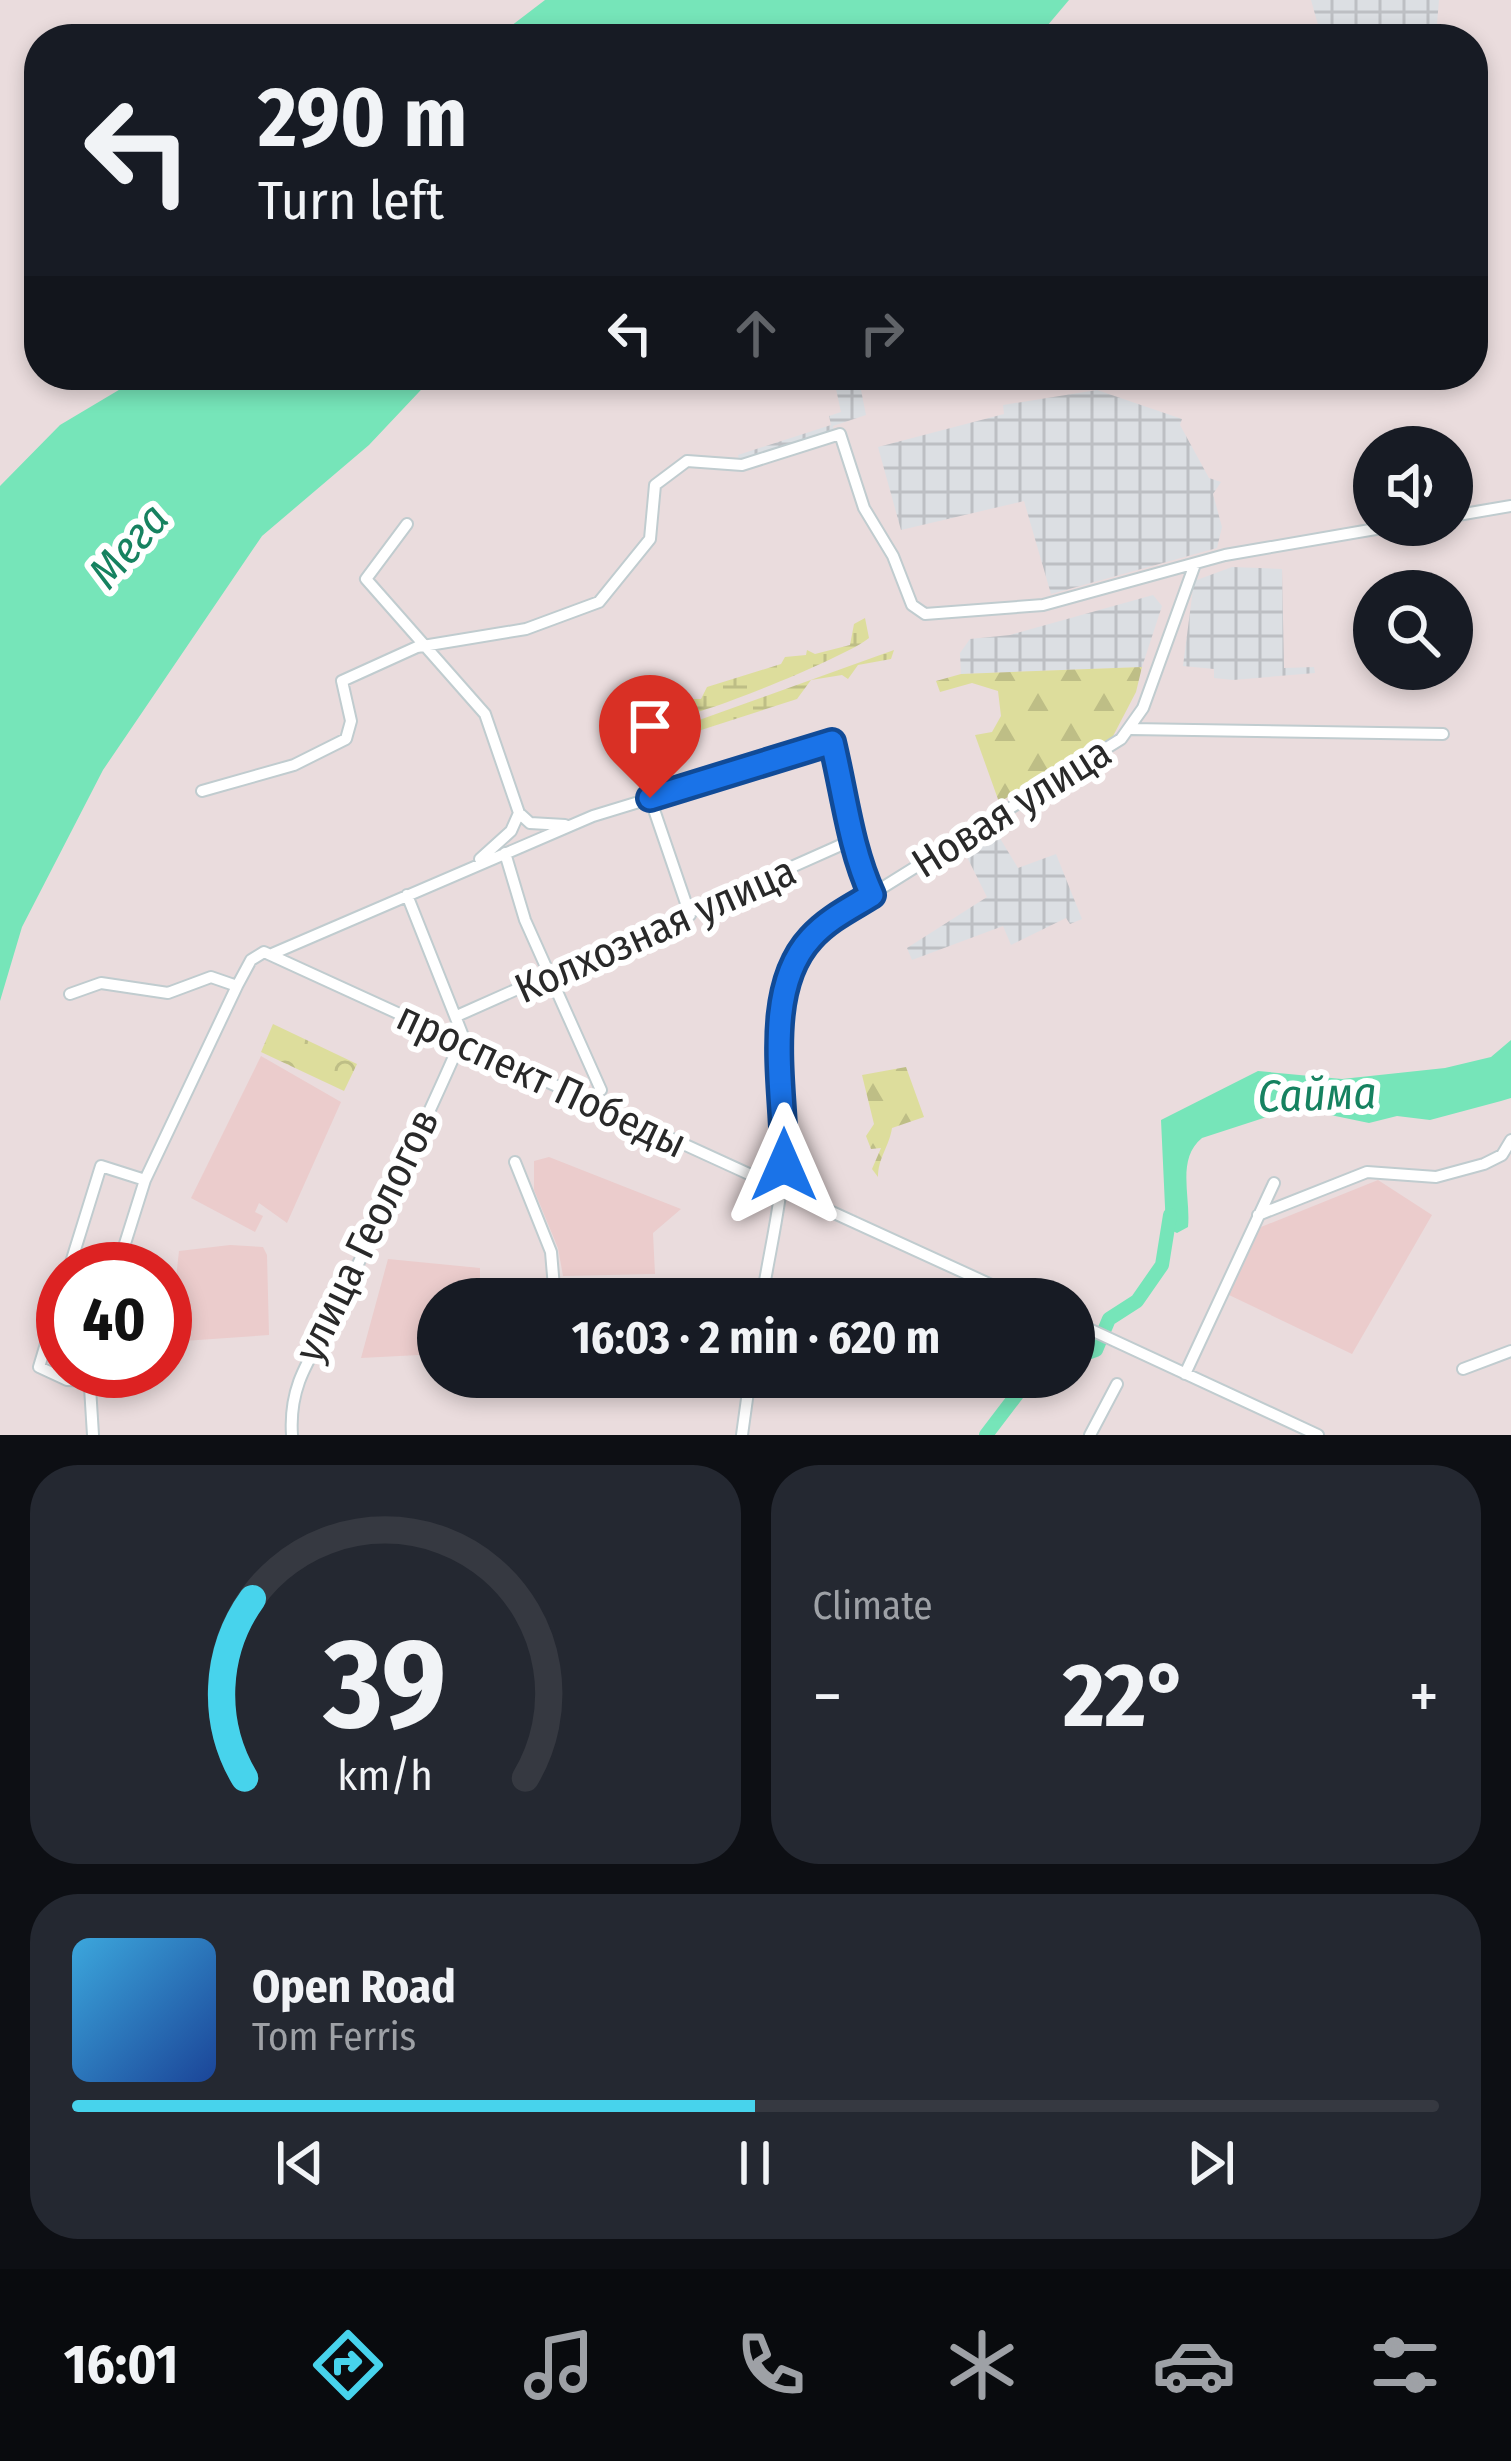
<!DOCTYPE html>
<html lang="en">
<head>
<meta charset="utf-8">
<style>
  :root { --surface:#171b24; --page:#242831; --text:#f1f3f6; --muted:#9ea1a6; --line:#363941; --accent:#47d3ec }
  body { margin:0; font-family:"Fira Sans Condensed",sans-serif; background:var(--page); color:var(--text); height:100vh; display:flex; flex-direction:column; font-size:45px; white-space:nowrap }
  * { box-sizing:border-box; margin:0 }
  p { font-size:39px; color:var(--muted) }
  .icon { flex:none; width:66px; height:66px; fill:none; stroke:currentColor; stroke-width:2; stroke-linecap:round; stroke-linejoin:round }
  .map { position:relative; height:1435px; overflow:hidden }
  .side { display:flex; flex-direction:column; gap:30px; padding:30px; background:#0d0f14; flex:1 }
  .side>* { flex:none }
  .banner { position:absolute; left:24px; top:24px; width:1464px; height:366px; border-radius:48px; box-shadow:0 6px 18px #0003; background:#171b24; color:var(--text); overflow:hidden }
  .controls { position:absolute; left:1353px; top:426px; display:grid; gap:24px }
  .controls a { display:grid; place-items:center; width:120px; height:120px; border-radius:50%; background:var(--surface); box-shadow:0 6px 18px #0003; font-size:60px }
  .speed { position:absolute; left:36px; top:1242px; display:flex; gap:24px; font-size:60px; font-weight:700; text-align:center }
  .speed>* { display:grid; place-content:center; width:156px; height:156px; border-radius:50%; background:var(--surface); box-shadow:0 6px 18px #0003; line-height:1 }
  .speed .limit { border:18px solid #d22; background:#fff; color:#111 }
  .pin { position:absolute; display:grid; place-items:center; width:102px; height:102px; color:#fff; margin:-123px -51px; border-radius:50% 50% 50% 0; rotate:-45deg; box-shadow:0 0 12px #0007 }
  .pin .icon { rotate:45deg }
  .me { position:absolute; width:132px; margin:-66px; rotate:0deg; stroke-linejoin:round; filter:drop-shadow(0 0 9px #0008) }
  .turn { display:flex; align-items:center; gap:42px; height:252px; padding:0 36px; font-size:54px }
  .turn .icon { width:156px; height:156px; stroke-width:2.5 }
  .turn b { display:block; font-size:84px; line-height:102px }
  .lanes { display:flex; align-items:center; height:114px; padding:0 36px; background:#0003; justify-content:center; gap:60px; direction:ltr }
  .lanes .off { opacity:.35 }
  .big { font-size:90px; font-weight:700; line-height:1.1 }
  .side .widget { flex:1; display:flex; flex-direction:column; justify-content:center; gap:18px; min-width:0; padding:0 42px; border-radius:48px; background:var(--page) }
  .side .dial { align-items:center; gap:0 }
  .dial svg { height:312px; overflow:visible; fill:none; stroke:var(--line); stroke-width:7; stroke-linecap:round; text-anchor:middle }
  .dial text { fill:var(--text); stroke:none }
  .song { display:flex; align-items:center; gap:36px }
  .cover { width:144px; height:144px; border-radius:18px; background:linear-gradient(135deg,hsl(200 70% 55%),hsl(220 70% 35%)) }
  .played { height:12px; border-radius:6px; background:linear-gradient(90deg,var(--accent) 50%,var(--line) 50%) }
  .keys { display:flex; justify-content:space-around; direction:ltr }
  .heat { display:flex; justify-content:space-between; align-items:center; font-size:66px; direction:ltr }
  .side .tiles { flex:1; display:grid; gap:30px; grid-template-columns:1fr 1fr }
  .widget:last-child { grid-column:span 2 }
  .trip { position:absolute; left:417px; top:1278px; width:678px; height:120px; border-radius:60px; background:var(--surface); box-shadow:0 6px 18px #0003; font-weight:700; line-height:120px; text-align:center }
  .tabs { display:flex; height:192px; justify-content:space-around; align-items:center; background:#090b0e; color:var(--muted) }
  .tabs .icon { width:84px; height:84px }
  .tabs .selected { color:var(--accent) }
  .tabs b { font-size:54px; color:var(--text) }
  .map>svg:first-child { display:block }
  .industrial { fill:url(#industrial-grid) }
  .education { fill:#ebcccc }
  .forest { fill:url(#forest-firs) }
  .wetland { fill:url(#wetland-marsh) }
  .park { fill:url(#park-crowns) }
  .water { fill:#76e5b9 }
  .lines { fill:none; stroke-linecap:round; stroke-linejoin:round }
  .river { stroke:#76e5b9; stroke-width:14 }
  .minor-casing { stroke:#c0cccf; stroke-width:14 }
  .minor { stroke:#fff; stroke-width:10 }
  .route-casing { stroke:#114b97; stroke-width:30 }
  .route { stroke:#1a73e8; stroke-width:21 }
  .labels { text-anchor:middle; stroke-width:12; stroke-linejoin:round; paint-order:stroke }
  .street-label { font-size:42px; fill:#292929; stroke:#fff }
  .water-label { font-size:45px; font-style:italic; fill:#168260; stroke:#fff }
</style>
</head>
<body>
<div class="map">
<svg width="1511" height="1435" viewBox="0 0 1511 1435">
  <defs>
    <pattern id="industrial-grid" width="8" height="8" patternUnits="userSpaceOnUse" patternTransform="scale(3)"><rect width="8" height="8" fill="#dcdfe3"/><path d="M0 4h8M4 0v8" fill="none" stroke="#bdbfc3"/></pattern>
    <pattern id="forest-firs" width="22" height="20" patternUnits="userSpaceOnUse" patternTransform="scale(3)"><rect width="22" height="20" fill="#dddd9c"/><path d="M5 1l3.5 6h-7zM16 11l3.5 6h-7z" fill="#bebe86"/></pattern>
    <pattern id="wetland-marsh" width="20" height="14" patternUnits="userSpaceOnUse" patternTransform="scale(3)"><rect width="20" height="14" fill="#dddd9c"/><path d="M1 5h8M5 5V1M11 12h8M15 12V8" fill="none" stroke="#bebe86"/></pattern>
    <pattern id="park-crowns" width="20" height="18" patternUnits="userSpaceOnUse" patternTransform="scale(3)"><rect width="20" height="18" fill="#dddd9c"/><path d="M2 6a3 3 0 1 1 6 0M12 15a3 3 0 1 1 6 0" fill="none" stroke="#bebe86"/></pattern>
  </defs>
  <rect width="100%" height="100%" fill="#eadcdd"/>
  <!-- industrial -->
  <path class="industrial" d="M1311,0H1439L1436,35L1434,39H1322Z
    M833,375H858L866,415L833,426L834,433L740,463L738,455L831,425L829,416L841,412Z
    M1097,390L1182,419L1180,425L1209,478L1221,482L1213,494L1222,527L1217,548L1051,594L1024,501L901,530L878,447L1004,414L1003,405Z
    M1232,567L1282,569L1284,668L1314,667L1315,673L1233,680L1214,678V669L1183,666L1194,581Z
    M1153,595L1162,606L1142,667L961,674L960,653L970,639L1010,635Z
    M989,832L998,835L1018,868L1056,854L1082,919L1070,924L1066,918L1011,945L1003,926L912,960L907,948L987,897L962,847Z"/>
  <!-- education -->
  <path class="education" d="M261,1056L341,1102L287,1223L259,1203L255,1212L263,1216L255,1232L191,1198Z
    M549,1157L681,1209L653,1233L655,1274L563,1276L558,1248L534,1190V1161Z
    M1378,1180L1432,1215L1352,1354L1227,1294L1256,1229Z
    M230,1245L263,1247L267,1255L269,1335L169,1342L179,1251Z
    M388,1259L480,1268V1299H438V1354L361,1358Z"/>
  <!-- forest -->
  <path class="forest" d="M1142,667L1136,692L1111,740L999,802L975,735L992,732L1001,716L998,691L972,683L940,692L936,681L961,674Z
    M906,1067L924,1117L892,1128C889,1147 878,1158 878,1177L872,1169L881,1148L871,1149L866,1136L874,1124L862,1075Z"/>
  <!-- wetland -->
  <path class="wetland" d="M865,618L869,638C850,655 696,719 670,718L688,699H701L707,687L781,664L785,657L806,655L807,650L815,654L850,645L854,624Z
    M894,650L891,659L858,665L848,679L842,675L811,680L797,699L695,732L688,724Z"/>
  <!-- park -->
  <path class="park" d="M273,1024L357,1064L344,1091L261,1052Z"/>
  <!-- water -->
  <path class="water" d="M545,0H1069L1042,32L1018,39H494Z
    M144,375H435L369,445L262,536L103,770L22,927L0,1001V486L60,425Z
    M1511,1040V1098L1501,1101L1430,1120L1397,1116L1369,1123L1316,1112L1273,1115L1202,1138C1176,1159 1191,1197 1188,1227L1177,1233L1166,1228L1161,1120L1258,1071L1342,1079L1445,1068L1491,1057Z"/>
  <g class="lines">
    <!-- river -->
    <path class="river" d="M1074,1358L1096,1350L1109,1319L1137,1301L1162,1265L1170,1215
      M986,1435L1021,1389L1040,1377"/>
    <!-- minor casing -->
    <g class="minor-casing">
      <path id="minor" d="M1452,516L1511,506
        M407,524L366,579L485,714L519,813L530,823L565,825
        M1131,729L1443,734
        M202,791L294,765L346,739L351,721L342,681L417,647L526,629L599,602L650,539L655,485L687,461L742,465L840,434L864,508L893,556L912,605L925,614L1043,605L1225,555L1399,525
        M650,798L690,915
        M505,853L525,920L601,1090
        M480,859L511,831L519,813
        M272,954L593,816L832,743C846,796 850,847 872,895
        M70,994L101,983L168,993L211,977L237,986
        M459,1015L850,841
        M515,1162L551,1252L555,1299
        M1258,1215L1367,1172L1436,1177L1484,1164L1502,1155L1511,1140
        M69,1269L101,1166L145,1180
        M117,1269L145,1180L237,986L251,960L264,952L1022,1299
        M63,1287L39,1367L67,1380L89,1381
        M762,1299C769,1253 781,1206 784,1160C789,1080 758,978 829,921L1121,739L1143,708L1195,564
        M1074,1322L1318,1435
        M1463,1369L1511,1351
        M89,1371L93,1435
        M1185,1374L1274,1183
        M292,1435C288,1376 319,1349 342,1299C382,1211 425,1124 463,1036L407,895
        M742,1435L750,1377
        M1090,1435L1117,1384"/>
    </g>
    <!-- minor -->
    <use href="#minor" class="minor"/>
  </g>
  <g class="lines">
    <!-- route casing -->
    <g class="route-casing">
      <path id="route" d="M650,798L832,742C845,796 850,847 872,895C851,908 828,919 811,938C760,993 786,1097 784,1165"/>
    </g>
    <!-- route -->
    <use href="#route" class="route"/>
  </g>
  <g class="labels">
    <!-- street labels -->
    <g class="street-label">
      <text transform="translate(1011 807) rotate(-32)" y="15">Новая улица</text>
      <text transform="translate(655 929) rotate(-24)" y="15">Колхозная улица</text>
      <text transform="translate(542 1079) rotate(25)" y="15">проспект Победы</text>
      <text transform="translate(366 1235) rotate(-64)" y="15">улица Геологов</text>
    </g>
    <!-- water labels -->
    <g class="water-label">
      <text transform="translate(128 545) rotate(-49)" y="16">Мега</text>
      <text transform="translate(1317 1094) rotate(-2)" y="16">Сайма</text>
    </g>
  </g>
</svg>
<div class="controls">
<a><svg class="icon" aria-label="sound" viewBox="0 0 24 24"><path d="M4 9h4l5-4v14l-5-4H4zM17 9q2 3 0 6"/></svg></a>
<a><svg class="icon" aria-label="search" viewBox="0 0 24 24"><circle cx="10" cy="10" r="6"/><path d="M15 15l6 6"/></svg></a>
</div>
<div class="speed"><div class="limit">40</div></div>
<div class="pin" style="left:650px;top:798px;background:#d93025"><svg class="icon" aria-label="arrive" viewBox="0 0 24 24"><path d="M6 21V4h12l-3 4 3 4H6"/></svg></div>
<svg class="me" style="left:784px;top:1165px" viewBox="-20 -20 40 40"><path d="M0-17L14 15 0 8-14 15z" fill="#1a73e8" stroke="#fff" stroke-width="4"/></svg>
<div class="trip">16:03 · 2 min · 620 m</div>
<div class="banner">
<div class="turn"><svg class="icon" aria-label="left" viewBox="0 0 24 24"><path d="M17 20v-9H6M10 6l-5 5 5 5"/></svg><div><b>290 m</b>Turn left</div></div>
<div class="lanes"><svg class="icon" aria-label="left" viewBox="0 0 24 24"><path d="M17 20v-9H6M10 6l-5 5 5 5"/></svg><svg class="icon off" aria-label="ahead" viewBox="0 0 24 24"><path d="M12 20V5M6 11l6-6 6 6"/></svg><svg class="icon off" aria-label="right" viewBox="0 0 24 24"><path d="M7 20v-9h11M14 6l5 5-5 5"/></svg></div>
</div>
</div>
<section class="side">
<div class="tiles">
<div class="widget dial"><svg viewBox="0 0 100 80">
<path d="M14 69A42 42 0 1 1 86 69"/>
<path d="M14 69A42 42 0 0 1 16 23" stroke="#47d3ec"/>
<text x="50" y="56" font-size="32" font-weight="700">39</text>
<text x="50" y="72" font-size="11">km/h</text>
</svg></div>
<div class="widget"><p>Climate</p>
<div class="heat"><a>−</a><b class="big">22°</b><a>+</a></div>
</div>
<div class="widget">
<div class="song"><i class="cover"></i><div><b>Open Road</b><p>Tom Ferris</p></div></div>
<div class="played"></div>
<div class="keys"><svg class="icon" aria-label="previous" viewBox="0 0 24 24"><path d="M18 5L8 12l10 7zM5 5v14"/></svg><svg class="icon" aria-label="pause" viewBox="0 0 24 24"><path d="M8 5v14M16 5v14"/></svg><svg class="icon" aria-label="next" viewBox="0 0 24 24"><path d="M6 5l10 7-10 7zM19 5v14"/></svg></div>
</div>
</div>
</section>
<nav class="tabs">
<b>16:01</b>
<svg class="icon selected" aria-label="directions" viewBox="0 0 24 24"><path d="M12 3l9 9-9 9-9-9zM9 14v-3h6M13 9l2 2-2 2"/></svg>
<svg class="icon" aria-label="music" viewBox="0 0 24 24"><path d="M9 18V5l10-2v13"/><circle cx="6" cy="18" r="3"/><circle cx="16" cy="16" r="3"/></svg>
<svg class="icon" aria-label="phone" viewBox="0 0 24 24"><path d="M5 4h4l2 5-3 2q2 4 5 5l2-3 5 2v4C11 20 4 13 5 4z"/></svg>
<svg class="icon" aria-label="climate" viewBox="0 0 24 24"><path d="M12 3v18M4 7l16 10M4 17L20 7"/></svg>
<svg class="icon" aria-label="car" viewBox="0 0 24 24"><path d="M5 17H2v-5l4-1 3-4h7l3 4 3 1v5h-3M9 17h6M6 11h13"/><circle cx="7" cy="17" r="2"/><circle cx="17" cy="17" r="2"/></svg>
<svg class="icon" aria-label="filters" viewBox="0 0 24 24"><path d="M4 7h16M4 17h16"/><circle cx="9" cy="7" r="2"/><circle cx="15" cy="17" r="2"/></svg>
</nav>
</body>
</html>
